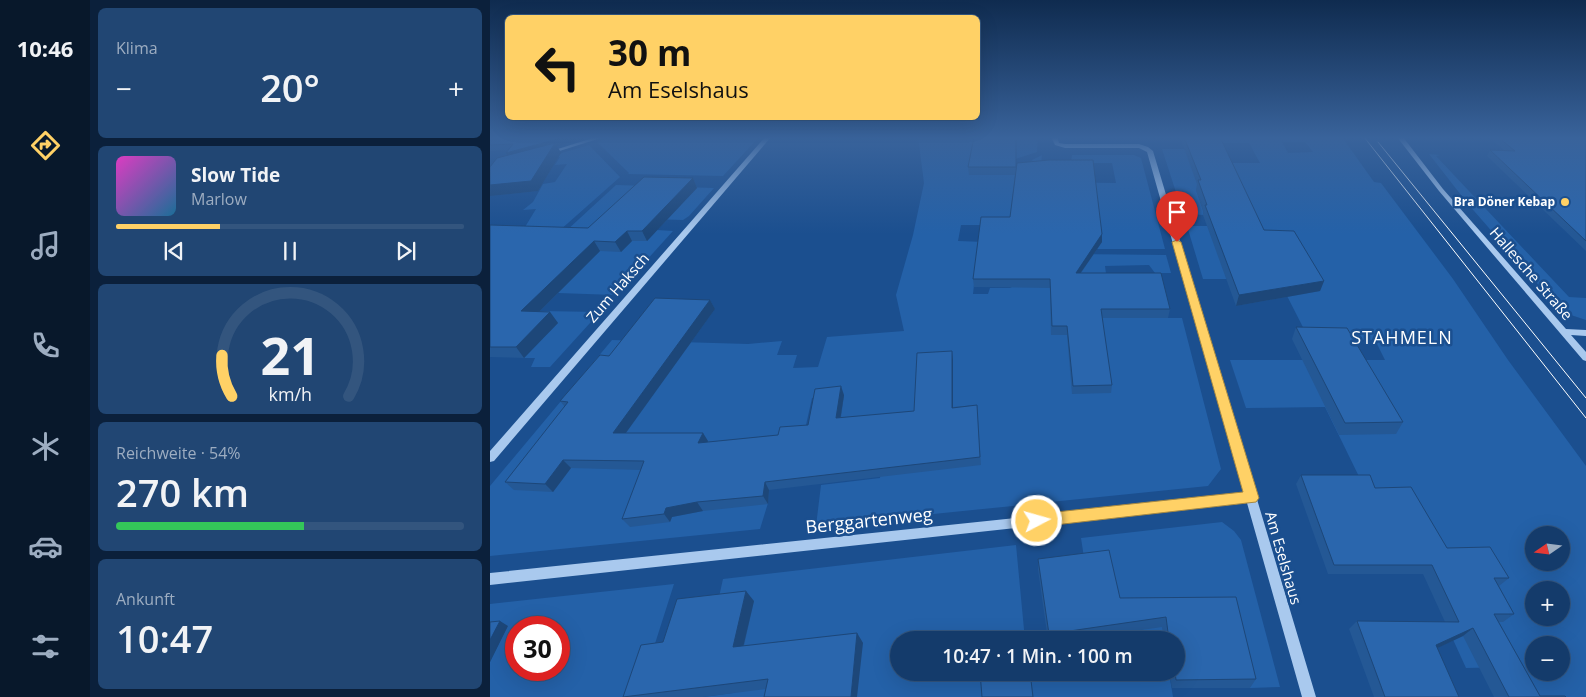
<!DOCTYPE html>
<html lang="de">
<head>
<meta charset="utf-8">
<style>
  :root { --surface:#143b6b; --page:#214673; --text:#f1f3f6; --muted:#9dadc1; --line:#33557e; --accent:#ffd166 }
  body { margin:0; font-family:"Open Sans",sans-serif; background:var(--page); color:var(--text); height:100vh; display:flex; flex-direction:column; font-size:19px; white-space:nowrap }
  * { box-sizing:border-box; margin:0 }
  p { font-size:16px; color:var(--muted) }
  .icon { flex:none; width:28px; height:28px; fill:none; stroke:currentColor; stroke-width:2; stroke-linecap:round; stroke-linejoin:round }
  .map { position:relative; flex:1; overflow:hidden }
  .details { display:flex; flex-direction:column; gap:8px; padding:8px; background:#0b203b; width:400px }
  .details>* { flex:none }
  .guide { position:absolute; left:15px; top:15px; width:475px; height:105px; border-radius:8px; box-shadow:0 5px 20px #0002,0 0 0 1px var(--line); background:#ffd166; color:#111; overflow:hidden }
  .needle { width:32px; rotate:256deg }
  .tools { position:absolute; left:1035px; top:526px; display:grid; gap:10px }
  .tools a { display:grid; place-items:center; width:45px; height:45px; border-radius:50%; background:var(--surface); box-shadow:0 5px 20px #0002,0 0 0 1px var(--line); font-size:25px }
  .speed { position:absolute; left:15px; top:616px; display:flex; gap:10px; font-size:25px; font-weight:700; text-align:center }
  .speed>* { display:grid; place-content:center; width:65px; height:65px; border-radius:50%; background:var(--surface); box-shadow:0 5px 20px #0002,0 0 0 1px var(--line); line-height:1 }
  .speed .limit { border:8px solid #d22; background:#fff; color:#111 }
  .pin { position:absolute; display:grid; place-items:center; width:42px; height:42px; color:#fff; margin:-51px -21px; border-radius:50% 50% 50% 0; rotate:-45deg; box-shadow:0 0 5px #0007 }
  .pin .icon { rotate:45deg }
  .me { position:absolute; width:55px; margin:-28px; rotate:84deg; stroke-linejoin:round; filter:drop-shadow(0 0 4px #0008) }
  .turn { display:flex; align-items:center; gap:18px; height:105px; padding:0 20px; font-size:22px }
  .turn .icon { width:65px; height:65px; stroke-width:2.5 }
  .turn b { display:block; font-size:35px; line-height:42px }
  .big { font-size:38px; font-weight:600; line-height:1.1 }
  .details .card { flex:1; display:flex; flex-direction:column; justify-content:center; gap:8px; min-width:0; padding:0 18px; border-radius:8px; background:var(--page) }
  .details .dial { align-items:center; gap:0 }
  .dial svg { height:130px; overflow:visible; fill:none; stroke:var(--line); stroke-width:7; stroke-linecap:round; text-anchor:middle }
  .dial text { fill:var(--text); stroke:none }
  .song { display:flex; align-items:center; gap:15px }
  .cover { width:60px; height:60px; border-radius:8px; background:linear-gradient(135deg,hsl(310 70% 55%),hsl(200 70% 35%)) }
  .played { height:5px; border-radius:2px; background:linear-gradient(90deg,var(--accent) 30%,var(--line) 30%) }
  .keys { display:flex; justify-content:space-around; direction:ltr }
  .heat { display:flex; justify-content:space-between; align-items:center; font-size:28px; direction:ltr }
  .charge { height:8px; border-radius:4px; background:linear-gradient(90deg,#34c759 54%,var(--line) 0) }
  .trip { position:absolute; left:400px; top:631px; width:295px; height:50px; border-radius:25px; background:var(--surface); box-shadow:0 5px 20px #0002,0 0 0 1px var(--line); font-weight:600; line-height:50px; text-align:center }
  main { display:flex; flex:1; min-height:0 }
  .menu { display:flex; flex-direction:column; width:90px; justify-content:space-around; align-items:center; background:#08182b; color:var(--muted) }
  .menu .icon { width:35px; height:35px }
  .menu .current { color:var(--accent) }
  .menu b { font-size:22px; color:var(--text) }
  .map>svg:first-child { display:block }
  .green { fill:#2461a8; fill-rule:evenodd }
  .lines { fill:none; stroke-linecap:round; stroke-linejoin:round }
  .minor { fill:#a9c9ee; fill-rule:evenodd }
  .tram { stroke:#fff; stroke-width:1 }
  .wall { fill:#245895 }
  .shaded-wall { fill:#1d4779 }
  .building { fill:#2a66ad; stroke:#1d4779 }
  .route { fill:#ffd166; stroke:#a68842 }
  .poi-dot { fill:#ffd166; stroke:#1b4f8f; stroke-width:2 }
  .labels { text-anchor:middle; stroke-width:5; stroke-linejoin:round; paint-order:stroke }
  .far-poi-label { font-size:12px; font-weight:bold; fill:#fff; stroke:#1b4f8f; text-anchor:end }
  .street-label { font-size:15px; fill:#fff; stroke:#1b4f8f }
  .quarter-label { font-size:18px; letter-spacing:1px; fill:#fff; stroke:#1b4f8f }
  .near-street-label { font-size:18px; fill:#fff; stroke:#1b4f8f }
</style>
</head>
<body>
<main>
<nav class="menu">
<b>10:46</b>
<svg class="icon current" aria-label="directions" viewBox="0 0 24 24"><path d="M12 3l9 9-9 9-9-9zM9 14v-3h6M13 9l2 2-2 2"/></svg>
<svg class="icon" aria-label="music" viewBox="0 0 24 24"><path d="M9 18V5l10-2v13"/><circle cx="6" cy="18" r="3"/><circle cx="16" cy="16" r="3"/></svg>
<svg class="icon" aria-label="phone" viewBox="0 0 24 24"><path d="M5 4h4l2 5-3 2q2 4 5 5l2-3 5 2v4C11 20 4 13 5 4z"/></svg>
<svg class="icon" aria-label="climate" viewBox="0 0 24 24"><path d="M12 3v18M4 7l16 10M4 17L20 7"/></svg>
<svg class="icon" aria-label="car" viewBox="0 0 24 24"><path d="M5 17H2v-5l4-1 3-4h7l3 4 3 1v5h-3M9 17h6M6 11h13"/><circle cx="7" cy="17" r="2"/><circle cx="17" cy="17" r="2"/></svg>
<svg class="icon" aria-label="filters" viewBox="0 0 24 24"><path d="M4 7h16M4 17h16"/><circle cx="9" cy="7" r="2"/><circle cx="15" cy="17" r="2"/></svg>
</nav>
<section class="details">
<div class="card"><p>Klima</p>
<div class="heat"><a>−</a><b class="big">20°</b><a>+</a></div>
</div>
<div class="card">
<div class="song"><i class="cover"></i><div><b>Slow Tide</b><p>Marlow</p></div></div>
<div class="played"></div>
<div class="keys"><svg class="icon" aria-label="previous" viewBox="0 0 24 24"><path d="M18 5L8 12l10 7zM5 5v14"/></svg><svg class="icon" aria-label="pause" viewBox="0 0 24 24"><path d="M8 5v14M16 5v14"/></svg><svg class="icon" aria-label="next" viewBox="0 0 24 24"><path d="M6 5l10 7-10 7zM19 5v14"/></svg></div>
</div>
<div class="card dial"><svg viewBox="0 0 100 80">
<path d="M14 69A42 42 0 1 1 86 69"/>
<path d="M14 69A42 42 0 0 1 8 44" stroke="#ffd166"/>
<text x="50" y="56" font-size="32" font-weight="700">21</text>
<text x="50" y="72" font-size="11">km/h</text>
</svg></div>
<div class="card"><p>Reichweite · 54%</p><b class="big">270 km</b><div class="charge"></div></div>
<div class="card"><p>Ankunft</p><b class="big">10:47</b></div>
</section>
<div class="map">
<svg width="1096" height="697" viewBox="0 0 1096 697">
  <rect width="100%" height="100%" fill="#1b4f8f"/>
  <!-- green -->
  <path class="green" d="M123,137L257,140L260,137H269L233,176L138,174L139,173L107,142Z
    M428,137H548L547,152L479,174L517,175L544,165L542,160L552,155L549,182L626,183L622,163H581L582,155H644L651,158L675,249H488L483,294H498L500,288H520L583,254L676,255L681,273H665L659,265L615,266L617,281L678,318H692L731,469L718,486L326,526L331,485L390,478L395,423L349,427L354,395L322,398L314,434L232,450L278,503L270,529L0,556V486L122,340L258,344L292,341L287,355H307L303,368L328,367L337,337L414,331L406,295L423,235L434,183ZM471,225H497L495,242L468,241Z
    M717,137H852L884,182L891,183L963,279L1018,360L1096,466V697H1035L1018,667L976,668L955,622H1013L948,557L879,497L835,407L756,408L740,360H895L885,340L819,339L795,292L822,279H713L697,226H741L706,190L715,215L693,214L672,149H722L729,163H770L759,143H721ZM792,142H815L823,152L798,153ZM1044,535H1071V562H1044ZM1044,590H1071V618H1044ZM1044,645H1071V672H1044Z
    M99,145L130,177L69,231H76L126,185L224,188L199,216L193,220L126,218L142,241H157L167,230L183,231L125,295L68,293L50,311L110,312L60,367H41L45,358H34L67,323L13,321L21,250L46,209L33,210L43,202L53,184L65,182L77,164L65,165L70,157L48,160Z
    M939,154L950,155L946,156L1079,297L1096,298V320L1081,315L1067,306L978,204Z
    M732,522L744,531L751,540L790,687L760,688L741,607L674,640H583L634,633L595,564L591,538Z
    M526,545L535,640H409V672L491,673L492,697H213L243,693L227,606L233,579Z
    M184,584L148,697H0V662L17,627L0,628V604ZM26,628H69V670H26Z
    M539,673H679L683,697H542Z"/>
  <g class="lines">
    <!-- minor -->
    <path class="minor" d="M106,137H114L60,154L55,153Z
      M275,137H281L4,461L0,462V451Z
      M561,137H567L569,143L575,144H649L658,147L663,151L826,697H812L757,503L0,585V573L754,494L657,152L649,148H575L565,145Z
      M907,137H913L953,189L1076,329L1096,330V336L1081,335L1096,352V361L1093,360L949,191Z"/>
    <!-- tram -->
    <path class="tram" d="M874,137L1096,418
      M888,142L1096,398"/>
  </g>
  <!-- wall -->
  <path class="wall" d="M0,137L67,146L71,153L48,191L0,196V167L18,156V150L0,151Z
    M526,137V169L612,242L591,273L680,309L678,318H612L622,385L621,393L582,394L577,335H561L560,288L484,287L483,279L520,217L525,175H479L478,167Z
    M690,137H725L774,230L834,281L830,291L746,306L713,215V211L706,190L707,184Z
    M999,137H1092L1096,139V251L997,156L1000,150L1015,151Z
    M203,178L207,188L157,241H142L131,252L110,251L49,312H60L68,323L34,358L0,357V225L98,228Z
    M220,300L225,309L136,433H213L218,442L288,435L318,425L354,395L351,418L424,411L463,360V407L487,405L491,465L279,490L278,504L213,511L182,517L180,522L140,527L132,519L151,470L81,468L63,492L24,490L15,482L75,407L70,401L119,356Z
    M806,327L913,422L906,434L849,435L802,339Z
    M811,475L885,488L957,548L1019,578L1009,586L1024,614L1013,622H1009L1050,696L1076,697H1004L973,636L947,648L969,697H884L859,629L867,621L955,622L933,574H838L806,484Z
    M548,559L630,598L746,597L766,679L760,688H682L679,672H686V640H674L672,627L583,640H558L548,570Z
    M264,601L254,646L367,633L373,643L276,689L213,697H133L173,642Z"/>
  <!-- shaded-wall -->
  <path class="shaded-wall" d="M75,137H102L67,146L71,153L48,191L0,196V185L20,159L16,153Z
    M203,178L207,188L157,241L152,231Z
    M137,231L142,241L131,252L125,242Z
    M612,234V242L585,281L586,273Z
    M104,241L110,251L39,322L31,311Z
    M834,281L830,291L746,306L749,295Z
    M220,300L225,309L130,441L123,433Z
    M60,312L68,323L34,358L26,347Z
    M462,351L463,360V416L462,408Z
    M351,386L354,395L349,427L346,418Z
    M213,433L218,441L213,451L208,443Z
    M73,460L81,468L63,492L55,484Z
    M275,482L279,490L278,504L273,496Z
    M207,502L213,511L182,517L180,522L174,514L176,508Z
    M256,591L264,601L251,656L243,647Z
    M10,621L18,626L0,662V640Z
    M983,628L973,636L937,653L946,645Z
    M367,633L373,643L367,697H361Z"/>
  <!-- building -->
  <path class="building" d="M0,137H75L16,153L23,144L0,145Z
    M484,137H526V167H478Z
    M694,137H730L774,230L804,231L834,281L749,295L715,205H717L708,180H711Z
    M1008,137H1092L1096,139V241L1000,150L1025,151Z
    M65,143L41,181L0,185V167L7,158Z
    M559,160H603L612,234L586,273H671L680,309H611L622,385L583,386L577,326H562L560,279H483L491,217H520L527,163Z
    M154,177L203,178L152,231H137L125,242L104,241L31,311L60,312L26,347H0V225L98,228Z
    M165,298L220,300L123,433H213L208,443L288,435L290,427L318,425L325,389L351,386L346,418L424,411L427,353L462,351V408L487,405L490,457L275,482L273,496L207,502L176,508L174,514L132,519L154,461L73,460L55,484L15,482L78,402L70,401L110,355L119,356Z
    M806,327L857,328L913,422L855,423Z
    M811,475H880L885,488L921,487L957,548L1000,547L1019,578H1004L1024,614H1004L1050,696H1075L1076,697H1019L983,628L946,645L969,697H895L867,621L969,622L942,565H844Z
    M619,550L630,598L746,597L766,679L686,680L685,672H686V640H679L676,617L559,634L548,559Z
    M256,591L243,647L367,633L361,697H274L278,679L133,697L151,645L173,642L187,599Z
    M10,621L0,640V622Z
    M490,672H540L543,697H492Z"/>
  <!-- sky -->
  <linearGradient id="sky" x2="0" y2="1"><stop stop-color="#0f2b4f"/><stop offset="0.59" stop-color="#39639b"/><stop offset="1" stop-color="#39639b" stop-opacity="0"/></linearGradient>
  <rect width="1096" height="234" fill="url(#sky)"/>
  <!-- route -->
  <path class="route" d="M687,240L691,242L769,498L766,502L547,527L541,525L539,521L541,516L547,514L753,492L682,242Z"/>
  <!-- markers -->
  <circle class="poi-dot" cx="1075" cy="202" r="5"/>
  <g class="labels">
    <!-- far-poi labels -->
    <g class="far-poi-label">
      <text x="1065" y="206">Bra Döner Kebap</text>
    </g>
    <!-- street labels -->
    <g class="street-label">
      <text transform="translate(1041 274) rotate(49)" y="5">Hallesche Straße</text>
      <text transform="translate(128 288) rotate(-49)" y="5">Zum Haksch</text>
      <text transform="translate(793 558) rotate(74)" y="5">Am Eselshaus</text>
    </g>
    <!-- quarter labels -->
    <g class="quarter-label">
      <text x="912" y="344">STAHMELN</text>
    </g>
    <!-- near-street labels -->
    <g class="near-street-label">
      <text transform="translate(379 521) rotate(-6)" y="6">Berggartenweg</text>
    </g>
  </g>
</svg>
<div class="tools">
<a><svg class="needle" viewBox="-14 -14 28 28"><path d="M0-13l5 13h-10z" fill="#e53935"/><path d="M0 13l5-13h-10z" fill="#9dadc1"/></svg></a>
<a>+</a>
<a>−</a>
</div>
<div class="speed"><div class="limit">30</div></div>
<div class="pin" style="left:687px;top:242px;background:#d93025"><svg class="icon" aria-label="arrive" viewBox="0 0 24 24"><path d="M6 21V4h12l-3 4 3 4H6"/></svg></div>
<svg class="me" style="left:547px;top:521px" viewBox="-20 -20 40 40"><circle r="17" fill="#ffd166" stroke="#fff" stroke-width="3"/><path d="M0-11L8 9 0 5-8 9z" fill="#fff"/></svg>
<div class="trip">10:47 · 1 Min. · 100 m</div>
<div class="guide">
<div class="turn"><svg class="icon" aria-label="left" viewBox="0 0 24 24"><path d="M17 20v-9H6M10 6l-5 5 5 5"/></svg><div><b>30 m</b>Am Eselshaus</div></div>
</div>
</div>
</main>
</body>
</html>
